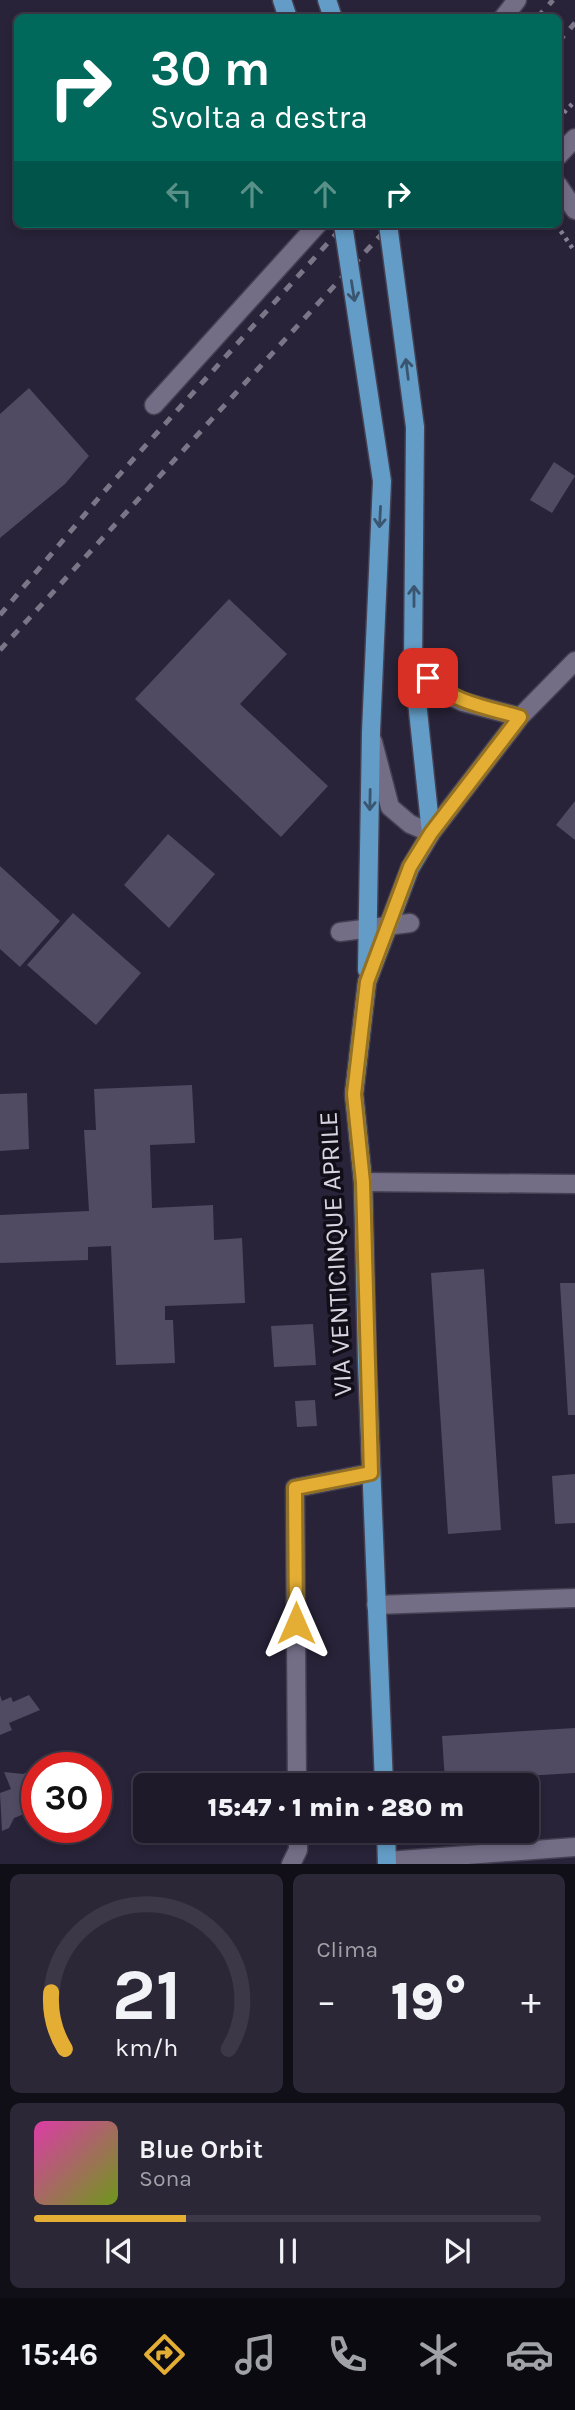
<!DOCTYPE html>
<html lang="it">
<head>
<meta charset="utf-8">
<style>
  :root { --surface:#1e1a2a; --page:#2b2736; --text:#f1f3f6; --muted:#a1a1a8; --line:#3c3847; --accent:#e4ae35 }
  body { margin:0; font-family:Karla,sans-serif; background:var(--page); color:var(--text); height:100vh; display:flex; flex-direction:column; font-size:26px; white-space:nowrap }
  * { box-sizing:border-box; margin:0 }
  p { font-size:23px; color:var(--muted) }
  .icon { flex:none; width:38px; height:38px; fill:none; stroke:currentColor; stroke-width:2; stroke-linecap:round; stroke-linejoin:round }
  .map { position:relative; height:1864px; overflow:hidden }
  .panel { display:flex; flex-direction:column; gap:10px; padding:10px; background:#100e17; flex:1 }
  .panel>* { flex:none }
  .top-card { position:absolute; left:14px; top:14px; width:548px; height:214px; border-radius:10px; box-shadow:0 4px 10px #0003,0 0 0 2px var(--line); background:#00695c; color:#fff; overflow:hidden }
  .speed { position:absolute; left:21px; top:1752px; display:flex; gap:14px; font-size:35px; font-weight:700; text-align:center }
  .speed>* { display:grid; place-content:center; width:91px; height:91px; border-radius:50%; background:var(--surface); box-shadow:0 4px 10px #0003,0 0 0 2px var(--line); line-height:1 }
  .speed .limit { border:10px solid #d22; background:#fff; color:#111 }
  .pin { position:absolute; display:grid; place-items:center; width:60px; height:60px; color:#fff; margin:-30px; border-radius:14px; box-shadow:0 4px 10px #0006 }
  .me { position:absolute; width:77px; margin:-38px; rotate:0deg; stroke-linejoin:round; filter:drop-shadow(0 0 5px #0008) }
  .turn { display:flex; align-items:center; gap:24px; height:147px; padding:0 21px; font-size:32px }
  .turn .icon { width:91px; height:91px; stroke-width:2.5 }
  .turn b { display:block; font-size:49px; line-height:60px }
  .lanes { display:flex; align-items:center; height:66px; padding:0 21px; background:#0003; justify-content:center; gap:35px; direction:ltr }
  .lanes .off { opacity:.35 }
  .big { font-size:52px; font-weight:800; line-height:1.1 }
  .panel .card { flex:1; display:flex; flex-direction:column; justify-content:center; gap:10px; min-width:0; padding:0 24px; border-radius:10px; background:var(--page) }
  .panel .dial { align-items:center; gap:0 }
  .dial svg { height:182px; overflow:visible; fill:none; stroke:var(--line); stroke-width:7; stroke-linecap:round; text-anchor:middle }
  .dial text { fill:var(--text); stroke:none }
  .song { display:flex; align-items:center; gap:21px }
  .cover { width:84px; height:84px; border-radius:10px; background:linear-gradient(135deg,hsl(320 70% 55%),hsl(80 70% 35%)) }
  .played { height:7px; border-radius:4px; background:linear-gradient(90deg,var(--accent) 30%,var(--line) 30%) }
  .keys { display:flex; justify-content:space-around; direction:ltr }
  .heat { display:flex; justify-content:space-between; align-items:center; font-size:38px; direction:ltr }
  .panel .tiles { flex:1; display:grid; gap:10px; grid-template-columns:1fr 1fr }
  .card:last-child { grid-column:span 2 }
  .trip { position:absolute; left:133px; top:1773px; width:406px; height:70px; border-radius:10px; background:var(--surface); box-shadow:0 4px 10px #0003,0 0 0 2px var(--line); font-weight:800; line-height:70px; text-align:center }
  .tab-bar { display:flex; height:112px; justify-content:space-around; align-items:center; background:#0c0a11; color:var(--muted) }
  .tab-bar .icon { width:49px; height:49px }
  .tab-bar .active { color:var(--accent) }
  .tab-bar b { font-size:32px; color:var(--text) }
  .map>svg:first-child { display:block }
  .building { fill:#504b62 }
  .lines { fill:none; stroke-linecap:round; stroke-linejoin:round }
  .minor-casing { stroke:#444052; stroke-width:21 }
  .major-casing { stroke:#444052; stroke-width:21 }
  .path { stroke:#878395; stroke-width:4.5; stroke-dasharray:3.5 5; stroke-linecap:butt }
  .minor { stroke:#736d86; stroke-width:18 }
  .major { stroke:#639cc6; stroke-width:18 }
  .rail { stroke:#7a7688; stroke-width:5; stroke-dasharray:9 9; stroke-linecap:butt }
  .major-bridge-casing { stroke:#444052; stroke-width:21; stroke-linecap:butt }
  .major-bridge { stroke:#639cc6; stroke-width:18 }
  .oneway { stroke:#3a556f }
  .route-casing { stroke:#947122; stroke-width:18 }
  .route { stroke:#e4ae35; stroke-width:12 }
  .labels { text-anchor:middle; stroke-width:7; stroke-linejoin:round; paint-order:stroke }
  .street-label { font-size:26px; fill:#d7d4e2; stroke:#110e18 }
</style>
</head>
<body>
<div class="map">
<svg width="575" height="1864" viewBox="0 0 575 1864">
  <rect width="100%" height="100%" fill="#282338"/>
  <!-- building -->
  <path class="building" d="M29,388L89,456L65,484L0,538V414Z
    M554,462L575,476L552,513L530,500Z
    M229,599L287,654L240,704L328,786L281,837L135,699Z
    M575,801V840L556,825Z
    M168,834L215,874L169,928L124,885Z
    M0,866L60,921L20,967L0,949Z
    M73,913L141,973L96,1025L27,965Z
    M192,1085L195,1143L150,1145L152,1208L213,1205L214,1240L242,1238L245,1303L165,1306V1320H173L175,1363L116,1365L111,1246L88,1247V1260L0,1263V1215L89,1211L84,1130H96L94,1089Z
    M27,1093L29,1149L0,1151V1094Z
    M484,1269L501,1530L448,1534L431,1273Z
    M560,1283H575V1415H568Z
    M313,1324L316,1365L274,1367L271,1326Z
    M315,1400L317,1426L297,1427L295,1401Z
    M575,1474V1523L555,1524L552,1476Z
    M0,1695L2,1701L11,1697L13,1702L29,1695L40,1710L9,1723L12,1730L0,1735Z
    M575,1728V1773L445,1781L442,1736Z
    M37,1768V1809L14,1818L9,1828L2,1831L0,1793L11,1789L4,1772L23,1774Z"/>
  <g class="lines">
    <!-- minor casing -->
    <g class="minor-casing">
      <path id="minor" d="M503,18L517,0
        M558,156L575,138
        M558,185L575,210
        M154,405L318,224
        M413,664L443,693L463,702L520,717
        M373,742L390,807L410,824L431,833L520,717L575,661
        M340,932L410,923
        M363,1182L575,1184
        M376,1605L575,1598
        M297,1785L295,1488L371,1473
        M387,1861L575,1847
        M291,1864L298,1850V1830"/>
    </g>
    <!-- major casing -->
    <g class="major-casing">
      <path id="major" d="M282,0L288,18
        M327,0L333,18
        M367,970L371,732
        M384,1785L367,1363L363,1182L354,1094L367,982L410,868L431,833L413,664
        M386,1830L387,1864"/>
    </g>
    <!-- path -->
    <path class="path" d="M558,119L575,101
      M556,224L575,252"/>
    <!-- minor -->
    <use href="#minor" class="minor"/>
    <!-- major -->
    <use href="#major" class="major"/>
    <!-- rail -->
    <path class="rail" d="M537,18L553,0
      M558,42L575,23
      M0,615L102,494L345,224
      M0,650L391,224"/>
    <!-- major-bridge casing -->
    <g class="major-bridge-casing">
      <path id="major-bridge" d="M343,224L382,481L371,732
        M388,224L415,427L413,664"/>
    </g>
    <!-- major-bridge -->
    <use href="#major-bridge" class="major-bridge"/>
  </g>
  <!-- one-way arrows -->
  <defs><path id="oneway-shaft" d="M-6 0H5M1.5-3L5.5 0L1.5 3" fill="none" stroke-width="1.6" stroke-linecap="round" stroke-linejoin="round" transform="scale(1.75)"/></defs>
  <g class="oneway">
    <use href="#oneway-shaft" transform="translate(353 291) rotate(81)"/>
    <use href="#oneway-shaft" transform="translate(407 369) rotate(-97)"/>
    <use href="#oneway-shaft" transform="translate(380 517) rotate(93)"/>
    <use href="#oneway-shaft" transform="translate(414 596) rotate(-90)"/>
    <use href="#oneway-shaft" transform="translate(370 800) rotate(91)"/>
  </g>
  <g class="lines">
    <!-- route casing -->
    <g class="route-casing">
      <path id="route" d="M296,1623L295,1488L371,1473L363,1182L354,1094L367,982L410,867L431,833L520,717C486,707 454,703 428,678"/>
    </g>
    <!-- route -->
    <use href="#route" class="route"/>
  </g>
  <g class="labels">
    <!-- street labels -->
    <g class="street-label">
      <text transform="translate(335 1254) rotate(-93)" y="9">VIA VENTICINQUE APRILE</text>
    </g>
  </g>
</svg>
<div class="speed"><div class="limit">30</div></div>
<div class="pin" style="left:428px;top:678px;background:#d93025"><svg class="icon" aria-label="arrive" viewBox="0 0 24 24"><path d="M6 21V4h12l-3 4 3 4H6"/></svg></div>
<svg class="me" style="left:296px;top:1623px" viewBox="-20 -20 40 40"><path d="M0-17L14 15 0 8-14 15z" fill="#e4ae35" stroke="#fff" stroke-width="4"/></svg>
<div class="trip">15:47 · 1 min · 280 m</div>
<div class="top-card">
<div class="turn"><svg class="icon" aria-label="right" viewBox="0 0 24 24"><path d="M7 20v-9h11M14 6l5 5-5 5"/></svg><div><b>30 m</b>Svolta a destra</div></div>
<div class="lanes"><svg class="icon off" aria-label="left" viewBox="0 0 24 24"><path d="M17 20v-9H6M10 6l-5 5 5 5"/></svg><svg class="icon off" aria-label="ahead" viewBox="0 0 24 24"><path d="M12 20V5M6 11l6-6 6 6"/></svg><svg class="icon off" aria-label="ahead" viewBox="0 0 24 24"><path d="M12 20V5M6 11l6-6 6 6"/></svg><svg class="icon" aria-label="right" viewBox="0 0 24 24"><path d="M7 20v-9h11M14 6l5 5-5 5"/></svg></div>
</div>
</div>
<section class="panel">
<div class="tiles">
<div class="card dial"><svg viewBox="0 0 100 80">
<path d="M14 69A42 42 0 1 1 86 69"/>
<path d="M14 69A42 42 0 0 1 8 44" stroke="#e4ae35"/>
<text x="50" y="56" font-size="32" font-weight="700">21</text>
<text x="50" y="72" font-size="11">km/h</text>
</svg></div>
<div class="card"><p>Clima</p>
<div class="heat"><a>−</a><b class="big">19°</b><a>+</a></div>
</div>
<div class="card">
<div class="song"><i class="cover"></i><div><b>Blue Orbit</b><p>Sona</p></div></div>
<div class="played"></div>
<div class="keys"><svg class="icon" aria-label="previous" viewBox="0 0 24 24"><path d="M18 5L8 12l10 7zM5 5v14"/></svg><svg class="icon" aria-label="pause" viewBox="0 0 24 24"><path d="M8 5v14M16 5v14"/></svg><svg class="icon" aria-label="next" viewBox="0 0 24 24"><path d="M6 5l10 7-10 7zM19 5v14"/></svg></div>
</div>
</div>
</section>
<nav class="tab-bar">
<b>15:46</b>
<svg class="icon active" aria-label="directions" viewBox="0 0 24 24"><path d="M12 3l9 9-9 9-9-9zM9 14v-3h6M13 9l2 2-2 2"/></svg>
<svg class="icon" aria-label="music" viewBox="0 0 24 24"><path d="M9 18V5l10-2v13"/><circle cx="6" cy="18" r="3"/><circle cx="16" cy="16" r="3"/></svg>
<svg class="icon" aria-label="phone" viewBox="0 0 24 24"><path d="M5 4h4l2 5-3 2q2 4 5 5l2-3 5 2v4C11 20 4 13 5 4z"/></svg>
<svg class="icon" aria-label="climate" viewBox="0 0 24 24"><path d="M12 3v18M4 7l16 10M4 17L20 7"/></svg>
<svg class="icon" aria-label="car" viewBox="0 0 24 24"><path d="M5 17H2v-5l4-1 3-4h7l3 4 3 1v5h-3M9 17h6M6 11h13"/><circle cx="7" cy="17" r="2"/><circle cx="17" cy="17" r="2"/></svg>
</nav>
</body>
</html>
